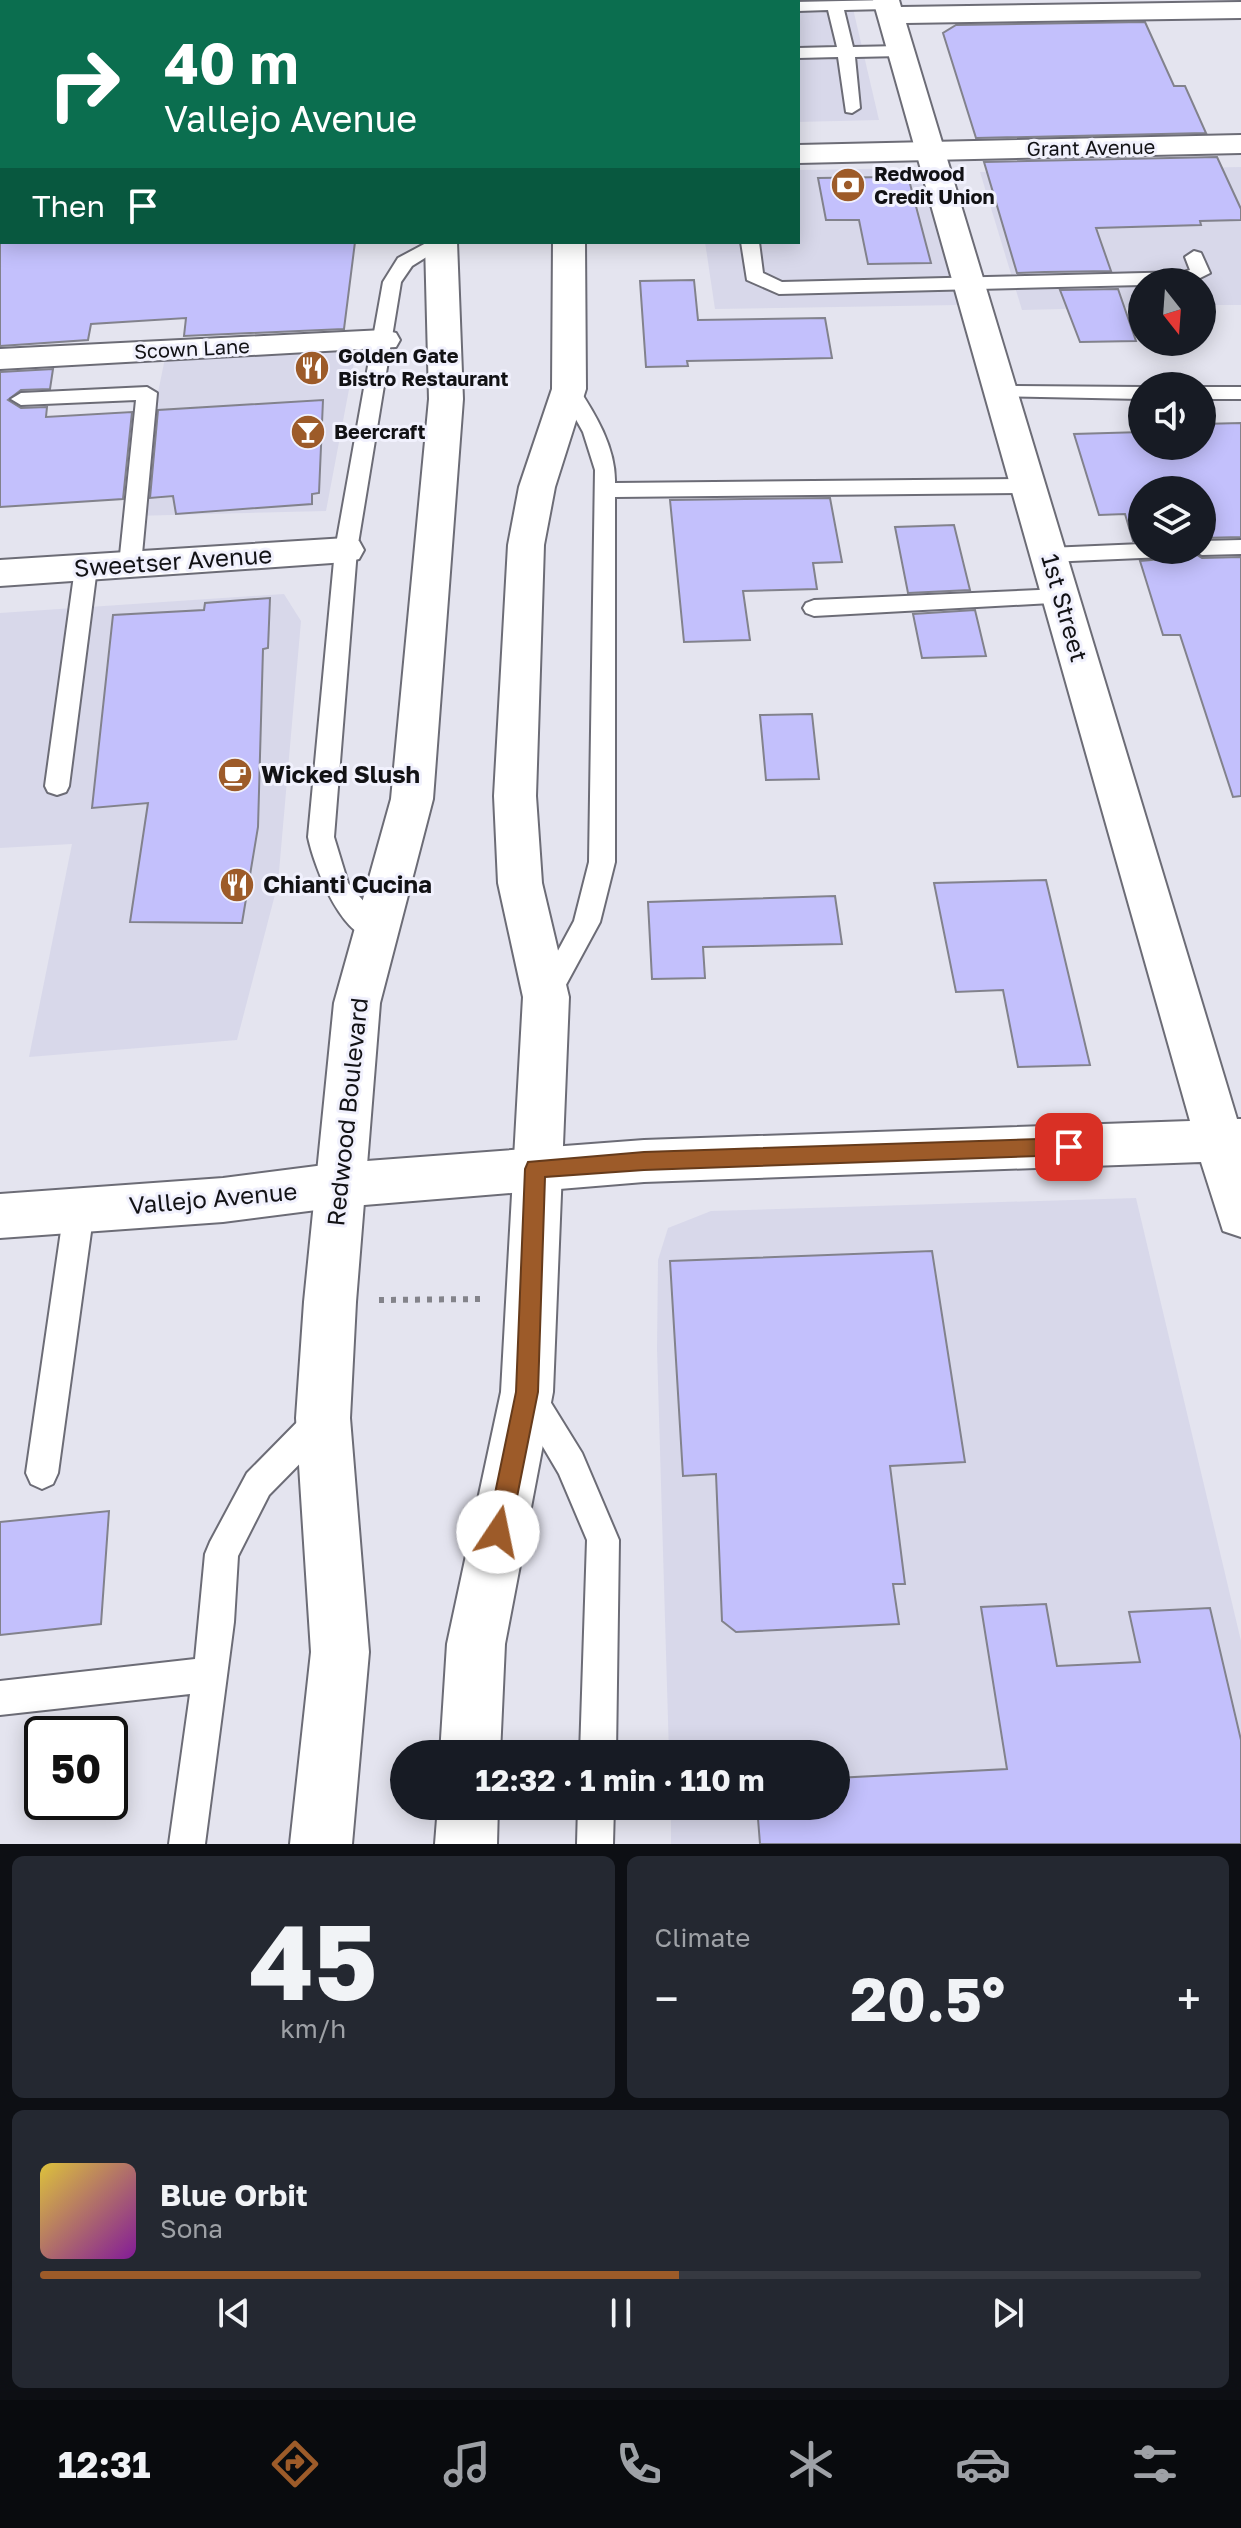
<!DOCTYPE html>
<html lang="en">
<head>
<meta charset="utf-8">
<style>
  :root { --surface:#171b24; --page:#242831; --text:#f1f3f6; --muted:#9ea1a6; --line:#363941; --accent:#9d5b29 }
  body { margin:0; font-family:"Golos Text",sans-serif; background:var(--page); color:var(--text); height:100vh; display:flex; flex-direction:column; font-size:30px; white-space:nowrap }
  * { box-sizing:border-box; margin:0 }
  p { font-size:26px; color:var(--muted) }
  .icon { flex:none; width:44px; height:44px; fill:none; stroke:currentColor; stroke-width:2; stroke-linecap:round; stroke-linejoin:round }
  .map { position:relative; height:1844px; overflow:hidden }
  .drawer { display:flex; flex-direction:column; gap:12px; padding:12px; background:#0d0f14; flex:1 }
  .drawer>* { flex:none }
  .hud { position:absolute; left:0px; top:0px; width:800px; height:244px; box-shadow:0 4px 20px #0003; background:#0b6e4f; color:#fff; overflow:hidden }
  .needle { width:52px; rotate:163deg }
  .buttons { position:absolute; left:1128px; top:268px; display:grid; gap:16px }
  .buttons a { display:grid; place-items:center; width:88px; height:88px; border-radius:50%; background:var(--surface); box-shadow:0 4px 20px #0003; font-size:40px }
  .speed { position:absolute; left:24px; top:1716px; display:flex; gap:16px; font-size:40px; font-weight:700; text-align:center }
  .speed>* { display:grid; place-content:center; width:104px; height:104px; border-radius:50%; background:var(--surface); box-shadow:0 4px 20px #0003; line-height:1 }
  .speed .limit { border:4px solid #111; border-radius:12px; background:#fff; color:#111 }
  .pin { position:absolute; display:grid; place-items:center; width:68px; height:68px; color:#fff; margin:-34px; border-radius:16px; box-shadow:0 4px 12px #0006 }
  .me { position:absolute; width:88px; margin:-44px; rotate:11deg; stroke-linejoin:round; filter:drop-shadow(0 0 6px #0008) }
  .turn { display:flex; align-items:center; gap:28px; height:168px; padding:0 32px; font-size:36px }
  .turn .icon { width:104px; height:104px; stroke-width:2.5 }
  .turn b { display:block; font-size:56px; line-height:68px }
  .then { display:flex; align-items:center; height:76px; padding:0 32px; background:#0003; gap:16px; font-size:30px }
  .big { font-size:60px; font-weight:700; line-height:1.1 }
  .drawer .card { flex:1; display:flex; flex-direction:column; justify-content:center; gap:12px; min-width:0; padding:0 28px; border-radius:12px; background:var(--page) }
  .drawer .dial { align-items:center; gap:0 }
  .dial b { font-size:104px; line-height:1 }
  .song { display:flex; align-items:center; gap:24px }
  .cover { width:96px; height:96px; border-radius:12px; background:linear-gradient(135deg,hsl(50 70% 55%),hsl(290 70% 35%)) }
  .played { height:8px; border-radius:4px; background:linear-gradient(90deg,var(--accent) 55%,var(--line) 55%) }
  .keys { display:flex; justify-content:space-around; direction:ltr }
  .heat { display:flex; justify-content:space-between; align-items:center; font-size:44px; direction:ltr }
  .drawer .tiles { flex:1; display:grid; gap:12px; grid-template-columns:1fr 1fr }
  .card:last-child { grid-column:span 2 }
  .trip { position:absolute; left:390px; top:1740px; width:460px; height:80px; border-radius:40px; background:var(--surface); box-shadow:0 4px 20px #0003; font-weight:700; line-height:80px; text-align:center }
  .menu { display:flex; height:128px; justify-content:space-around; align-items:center; background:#090b0e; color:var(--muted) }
  .menu .icon { width:56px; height:56px }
  .menu .active { color:var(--accent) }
  .menu b { font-size:36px; color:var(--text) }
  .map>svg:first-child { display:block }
  .built { fill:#d8d8ea }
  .building { fill:#c3c0fc; stroke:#82828c; stroke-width:2 }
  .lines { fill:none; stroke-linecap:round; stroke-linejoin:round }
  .service-casing { stroke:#6c6c76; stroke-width:4 }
  .minor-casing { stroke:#6c6c76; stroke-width:4 }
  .tertiary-casing { stroke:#6c6c76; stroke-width:4 }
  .secondary-casing { stroke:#6c6c76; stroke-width:4 }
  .path { stroke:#83838a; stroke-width:6; stroke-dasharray:5 7; stroke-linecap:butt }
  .service { fill:#fff; fill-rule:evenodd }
  .minor { fill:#fff; fill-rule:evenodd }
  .tertiary { fill:#fff; fill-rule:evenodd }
  .secondary { fill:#fff; fill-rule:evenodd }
  .route { fill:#9d5b29; stroke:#663b1b; stroke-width:2 }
  .labels { text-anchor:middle; stroke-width:6; stroke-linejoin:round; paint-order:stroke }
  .far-street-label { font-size:20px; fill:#121215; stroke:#f1f1fd }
  .far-poi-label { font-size:20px; font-weight:bold; fill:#121215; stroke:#f1f1fd; text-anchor:start }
  .street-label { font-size:24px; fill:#121215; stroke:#f1f1fd }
  .poi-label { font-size:24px; font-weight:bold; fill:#121215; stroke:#f1f1fd; text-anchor:start }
</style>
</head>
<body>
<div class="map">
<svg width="1241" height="1844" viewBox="0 0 1241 1844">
  <rect width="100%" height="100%" fill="#e4e4ef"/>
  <!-- built -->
  <path class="built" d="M635,0H851L879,120L798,122V2Z
    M1241,167V305H1202V282H1142V307L1022,310L980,172Z
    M923,168L958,305L715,309L705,242H798V170Z
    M357,347L326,511L133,516L165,358Z
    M284,594L301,621L278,883L237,1040L29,1057L72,844L0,848V613Z
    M1136,1198L1241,1641V1844H671V1806H836V1754H669L657,1349L658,1260L668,1228L711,1211Z"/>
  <!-- building -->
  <path class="building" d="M1145,22L1174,86H1185L1206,133L976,138L943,33L956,25Z
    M1217,157L1241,209V220L1200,221L1201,225L1096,228L1111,271L1045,272L1017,273L984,162Z
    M888,177V180H909L931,263L868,264L859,220H826L818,178Z
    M0,242H355L344,329L184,336L186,318L91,324L88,340L0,346Z
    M694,280L698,320L825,318L832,358L687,361L688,366L646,367L640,281Z
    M1118,289L1136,341L1080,342L1060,290Z
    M53,369L50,389L21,390L8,400L21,408L47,407L46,417L132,412L123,499L0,507V372Z
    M323,400L319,493L312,494V504L176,514L173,496L150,498L158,410Z
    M1241,423V537L1202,538V490H1142V541H1133L1125,514L1099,515L1074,434L1142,432V446H1202V424Z
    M830,498L842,562L813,563L817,589L743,591L750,640L684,642L670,500Z
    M954,525L970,590L908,593L895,527Z
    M1178,550H1189L1202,558L1241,557V796L1233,797L1180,635H1163L1140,561L1173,558Z
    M270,598L268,648L263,649L258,827L242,923L130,922L148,803L92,808L113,615L204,610L205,603Z
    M975,610L986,656L922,658L913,614Z
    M812,714L819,779L766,780L760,715Z
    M1046,880L1090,1065L1018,1067L1003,990L956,992L934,883Z
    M835,896L842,944L703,947L705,978L652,979L648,902Z
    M932,1251L965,1462L890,1466L905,1584H893L899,1624L736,1632L722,1621L716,1474L683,1476L670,1261Z
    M109,1511L101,1624L0,1635V1522Z
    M1046,1604L1057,1666L1140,1662L1129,1612L1210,1608L1241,1740V1844H760L757,1806H836V1778L1007,1769L981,1607Z"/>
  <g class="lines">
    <!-- service casing -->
    <g class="service-casing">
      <path id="service" d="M168,0H184L167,2Z
        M197,0H213V2H197Z
        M345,0H361V2H345Z
        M533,0H549L551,2H535Z
        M890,0L895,4L887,9L844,10L853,47L901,46L909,51L901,56L855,57L860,108L852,113L846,112L838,57L798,58V48L837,47L828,10L798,11V2H795Z
        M0,44H2V54H0Z
        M428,242L449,243L412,266L401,282L357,550L334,837L348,883L389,931L385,938C345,951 314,866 308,837L335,550L383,282L398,258Z
        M741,242H759L763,273L782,282L1184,272L1190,270L1185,257L1194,251L1201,253L1210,273L1192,282H1142V285L779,294L747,280Z
        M569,383L576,385C595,413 616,448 615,483L1029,479L1040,486L1029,493L615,497V862L600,922L555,1005L546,1008L537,1005L533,997L574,921L589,862L595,470L583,432L559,389Z
        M1001,386L1142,387V399L994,396L991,392L994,388Z
        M147,387L157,393L141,565L138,570H122L119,565L136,400L21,405L11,399L21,393Z
        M1202,387H1241V399H1202Z
        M1241,540V554L1202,555L1192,550H1202V541Z
        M1142,544V550H1175L1172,555L1164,557L1048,562L1040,560L1037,555L1040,550L1048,548Z
        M86,561L94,563L97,568L69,786L66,792L57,795L48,792L45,786L75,568L78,563Z
        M1061,589L1069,592L1072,597L1069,602L814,616L806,613L803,608L806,603L814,600Z
        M79,1197L89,1201L94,1210L58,1473L53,1484L42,1489L31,1484L26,1473L64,1210L69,1201Z
        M529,1381L540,1385L582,1453L619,1540L616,1754H580L587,1540L559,1474L513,1396L518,1385Z
        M321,1405L332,1409L337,1420L332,1431L269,1495L238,1556L234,1622L205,1844H169L190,1694L0,1715V1681L195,1659L205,1554L210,1542L247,1473L310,1409Z
        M578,1806H614L613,1844H577Z"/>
    </g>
    <!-- minor casing -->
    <g class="minor-casing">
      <path id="minor" d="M873,0H899L901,7L1241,2V18L906,23L1237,1119H1241V1237L1223,1231L1201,1162L644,1182L340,1207L223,1222L0,1238V1194L223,1178L340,1163L644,1140L1190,1121Z
        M0,179H2V197H0Z
        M384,330L396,333L400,340L396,347L0,369V349Z
        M346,538L359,541L364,550L359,559L346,562L0,586V560Z"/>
    </g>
    <!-- tertiary casing -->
    <g class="tertiary-casing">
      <path id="tertiary" d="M1241,135V153L798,163V145Z"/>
    </g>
    <!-- secondary casing -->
    <g class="secondary-casing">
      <path id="secondary" d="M571,0H597V2H571Z
        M425,242H457L463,399L433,799L380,1003L356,1302L350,1418L369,1652L352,1844H290L311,1652L296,1418L304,1302L334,1003L391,799L429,399Z
        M553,242H585L586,389L555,487L544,545L536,796L542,883L569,997L553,1392L505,1644L500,1754H440L447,1644L501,1392L523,997L498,883L494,796L508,545L519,487L552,389Z
        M438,1806H498L497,1844H435Z"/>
    </g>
    <!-- path -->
    <path class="path" d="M379,1300L481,1299"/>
    <!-- service -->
    <use href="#service" class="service"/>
    <!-- minor -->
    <use href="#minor" class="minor"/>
    <!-- tertiary -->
    <use href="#tertiary" class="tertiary"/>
    <!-- secondary -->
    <use href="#secondary" class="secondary"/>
  </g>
  <!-- route -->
  <path class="route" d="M1069,1138L1076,1140L1079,1147L1076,1153L1069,1155L644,1170L545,1177L538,1392L510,1532L507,1540L498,1543L490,1540L487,1532L516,1392L525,1169L528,1162L644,1152Z"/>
  <!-- icons -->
  <defs>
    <g id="bank-disc" transform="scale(1.8)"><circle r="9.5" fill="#9d5b29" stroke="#f1f1fd"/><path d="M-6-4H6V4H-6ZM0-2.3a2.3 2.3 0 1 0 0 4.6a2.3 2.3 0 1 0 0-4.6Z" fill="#fff"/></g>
    <g id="restaurant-disc" transform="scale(1.8)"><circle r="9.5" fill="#9d5b29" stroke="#f1f1fd"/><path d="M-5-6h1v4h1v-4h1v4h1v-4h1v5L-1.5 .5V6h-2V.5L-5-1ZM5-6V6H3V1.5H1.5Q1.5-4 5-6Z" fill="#fff"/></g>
    <g id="bar-disc" transform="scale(1.8)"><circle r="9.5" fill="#9d5b29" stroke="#f1f1fd"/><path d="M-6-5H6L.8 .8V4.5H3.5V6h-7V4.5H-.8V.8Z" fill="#fff"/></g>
    <g id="cafe-disc" transform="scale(1.8)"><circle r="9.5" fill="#9d5b29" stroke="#f1f1fd"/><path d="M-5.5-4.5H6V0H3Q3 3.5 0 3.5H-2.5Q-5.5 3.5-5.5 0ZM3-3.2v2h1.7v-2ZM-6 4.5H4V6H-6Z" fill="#fff"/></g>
  </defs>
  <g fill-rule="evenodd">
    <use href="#bank-disc" x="848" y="185"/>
    <use href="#restaurant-disc" x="312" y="368"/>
    <use href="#bar-disc" x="308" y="432"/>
    <use href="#cafe-disc" x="235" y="775"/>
    <use href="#restaurant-disc" x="237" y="885"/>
  </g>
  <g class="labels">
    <!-- far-street labels -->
    <g class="far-street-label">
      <text transform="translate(1091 148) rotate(-1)" y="7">Grant Avenue</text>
      <text transform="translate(192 349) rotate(-3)" y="7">Scown Lane</text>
    </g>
    <!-- far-poi labels -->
    <g class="far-poi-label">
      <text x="874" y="181">Redwood<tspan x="874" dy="23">Credit Union</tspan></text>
      <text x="338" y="363">Golden Gate<tspan x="338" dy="23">Bistro Restaurant</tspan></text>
      <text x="334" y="439">Beercraft</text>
    </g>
    <!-- street labels -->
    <g class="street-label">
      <text transform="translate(173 562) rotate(-4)" y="8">Sweetser Avenue</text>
      <text transform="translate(1064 608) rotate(74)" y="8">1st Street</text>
      <text transform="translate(348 1112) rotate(-84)" y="8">Redwood Boulevard</text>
      <text transform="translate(213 1199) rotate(-5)" y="8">Vallejo Avenue</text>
    </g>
    <!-- poi labels -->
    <g class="poi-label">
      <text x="261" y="783">Wicked Slush</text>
      <text x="263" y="893">Chianti Cucina</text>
    </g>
  </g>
</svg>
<div class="buttons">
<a><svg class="needle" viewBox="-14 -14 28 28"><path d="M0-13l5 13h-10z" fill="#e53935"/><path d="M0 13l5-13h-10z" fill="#9ea1a6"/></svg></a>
<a><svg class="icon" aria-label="sound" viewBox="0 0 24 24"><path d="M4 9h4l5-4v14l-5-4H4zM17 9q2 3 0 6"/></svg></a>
<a><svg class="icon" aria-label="layers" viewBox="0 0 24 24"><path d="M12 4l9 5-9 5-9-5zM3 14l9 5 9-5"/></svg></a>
</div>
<div class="speed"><div class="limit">50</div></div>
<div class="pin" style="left:1069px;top:1147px;background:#d93025"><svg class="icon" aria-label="arrive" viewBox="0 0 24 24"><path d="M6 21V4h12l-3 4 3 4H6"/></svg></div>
<svg class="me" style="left:498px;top:1532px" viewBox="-20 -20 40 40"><circle r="19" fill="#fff"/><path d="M0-13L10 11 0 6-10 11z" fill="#9d5b29"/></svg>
<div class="trip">12:32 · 1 min · 110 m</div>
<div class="hud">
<div class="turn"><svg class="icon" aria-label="right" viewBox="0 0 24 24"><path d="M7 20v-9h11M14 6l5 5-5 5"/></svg><div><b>40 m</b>Vallejo Avenue</div></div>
<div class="then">Then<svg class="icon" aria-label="arrive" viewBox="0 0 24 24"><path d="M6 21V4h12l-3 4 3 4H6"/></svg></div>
</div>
</div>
<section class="drawer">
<div class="tiles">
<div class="card dial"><b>45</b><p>km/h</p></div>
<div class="card"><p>Climate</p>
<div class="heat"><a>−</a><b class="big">20.5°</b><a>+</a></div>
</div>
<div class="card">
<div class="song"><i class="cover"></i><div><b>Blue Orbit</b><p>Sona</p></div></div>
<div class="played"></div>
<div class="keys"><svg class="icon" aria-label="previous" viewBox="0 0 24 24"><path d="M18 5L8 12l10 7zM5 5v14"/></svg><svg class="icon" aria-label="pause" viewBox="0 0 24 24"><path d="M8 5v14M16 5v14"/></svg><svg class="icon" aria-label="next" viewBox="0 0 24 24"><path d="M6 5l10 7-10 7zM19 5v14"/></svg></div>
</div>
</div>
</section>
<nav class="menu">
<b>12:31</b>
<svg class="icon active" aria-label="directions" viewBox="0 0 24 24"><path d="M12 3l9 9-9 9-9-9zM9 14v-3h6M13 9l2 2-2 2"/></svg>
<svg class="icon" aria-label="music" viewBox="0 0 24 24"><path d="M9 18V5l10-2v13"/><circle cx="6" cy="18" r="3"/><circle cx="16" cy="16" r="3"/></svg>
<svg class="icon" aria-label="phone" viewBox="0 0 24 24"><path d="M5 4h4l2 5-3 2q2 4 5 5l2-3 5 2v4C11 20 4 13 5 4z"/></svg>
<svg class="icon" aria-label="climate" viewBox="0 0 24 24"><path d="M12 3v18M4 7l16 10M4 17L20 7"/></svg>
<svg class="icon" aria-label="car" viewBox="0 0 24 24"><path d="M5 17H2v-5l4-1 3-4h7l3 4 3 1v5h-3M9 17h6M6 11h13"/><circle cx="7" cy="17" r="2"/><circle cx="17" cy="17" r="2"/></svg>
<svg class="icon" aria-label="filters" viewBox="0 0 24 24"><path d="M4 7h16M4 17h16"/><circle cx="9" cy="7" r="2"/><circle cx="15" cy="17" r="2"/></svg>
</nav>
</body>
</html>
